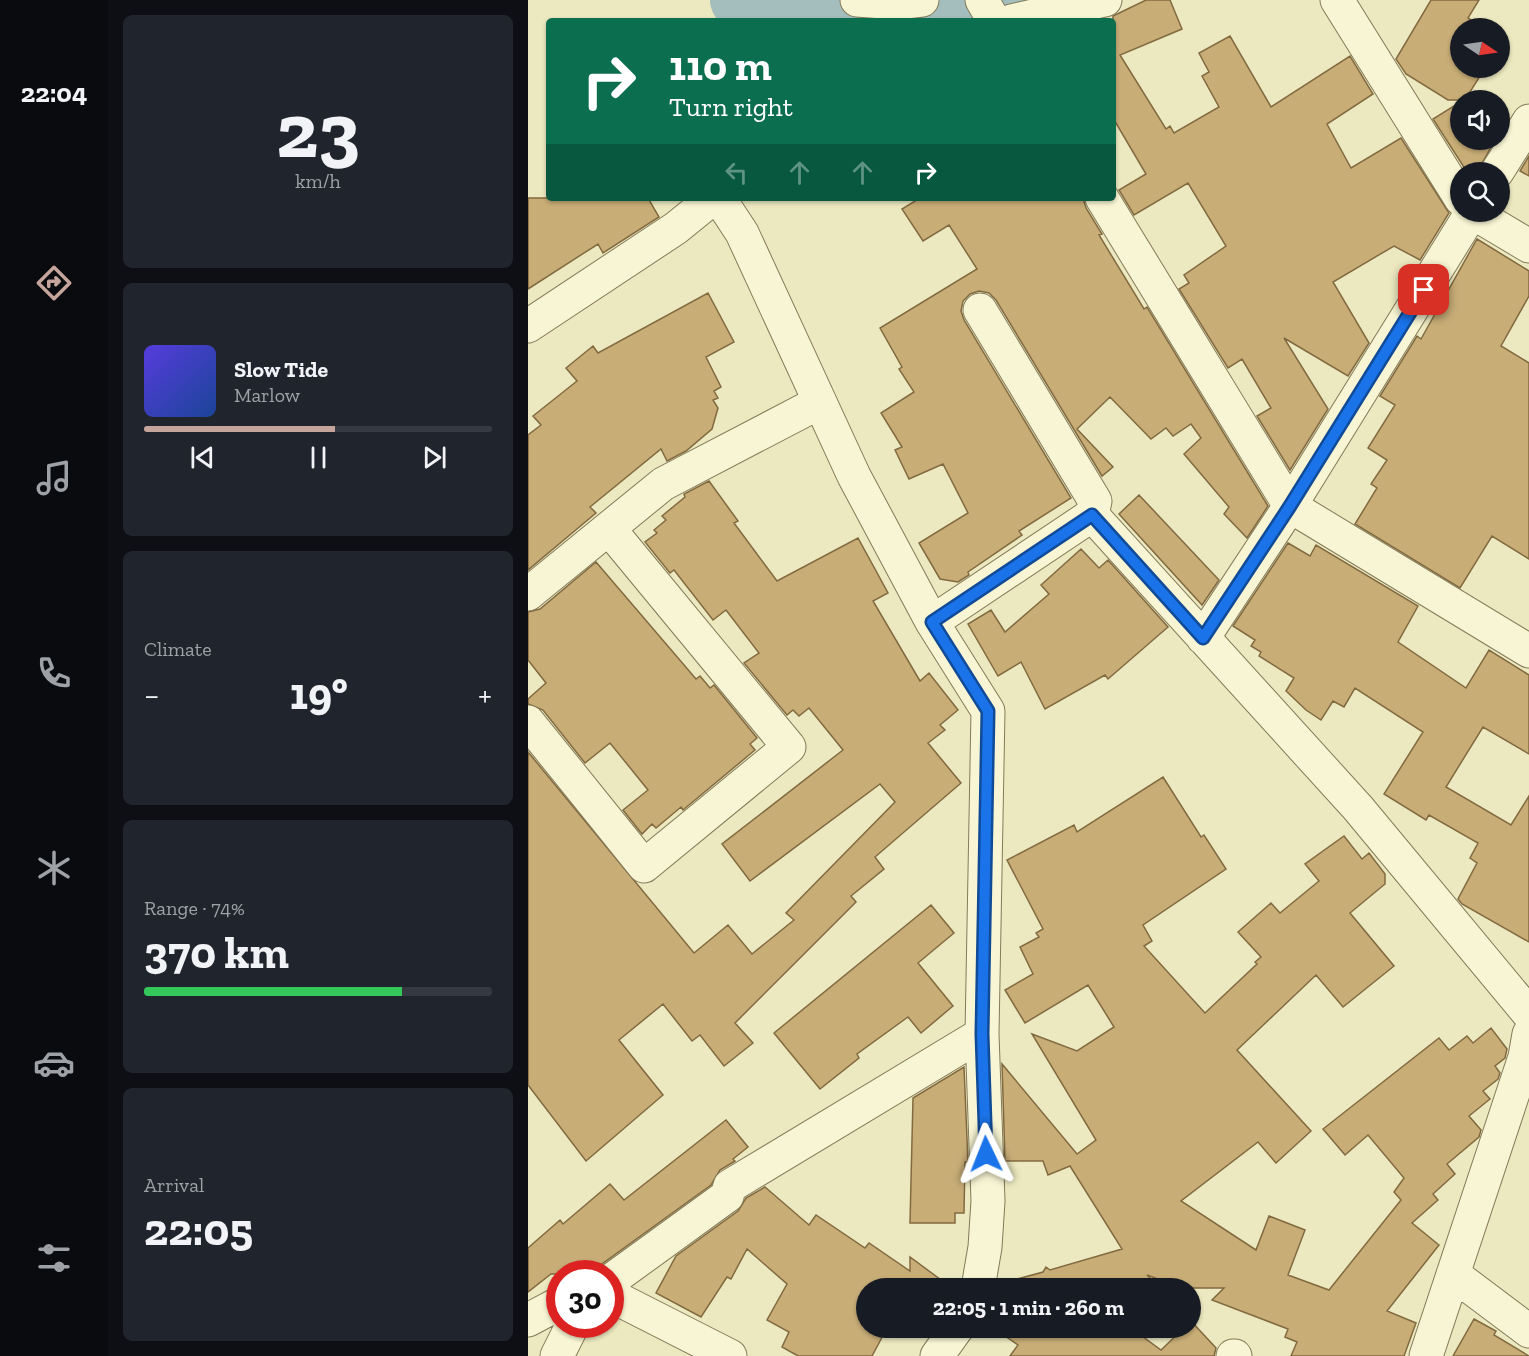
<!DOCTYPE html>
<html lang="en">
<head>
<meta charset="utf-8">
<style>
  :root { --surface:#171b24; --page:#20242c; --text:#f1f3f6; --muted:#9ea1a6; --line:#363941; --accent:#c5a49b }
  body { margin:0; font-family:"Zilla Slab",serif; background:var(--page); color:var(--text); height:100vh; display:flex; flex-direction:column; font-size:22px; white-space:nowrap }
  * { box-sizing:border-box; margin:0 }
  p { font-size:20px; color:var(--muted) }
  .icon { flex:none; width:33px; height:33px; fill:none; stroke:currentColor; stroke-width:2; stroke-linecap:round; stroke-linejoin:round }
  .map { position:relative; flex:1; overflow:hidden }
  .drawer { display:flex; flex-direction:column; gap:15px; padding:15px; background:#0d0f14; width:420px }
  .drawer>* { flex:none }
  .hud { position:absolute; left:18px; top:18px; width:570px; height:183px; border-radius:6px; box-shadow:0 2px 4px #0004; background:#0b6e4f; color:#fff; overflow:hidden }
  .needle { width:39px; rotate:103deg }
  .fabs { position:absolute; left:922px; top:18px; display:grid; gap:12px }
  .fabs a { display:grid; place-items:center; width:60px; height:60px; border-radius:50%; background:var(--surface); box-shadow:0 2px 4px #0004; font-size:30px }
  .speed { position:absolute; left:18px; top:1260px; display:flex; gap:12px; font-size:30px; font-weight:700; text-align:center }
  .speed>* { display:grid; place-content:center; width:78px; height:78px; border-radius:50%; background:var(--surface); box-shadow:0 2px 4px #0004; line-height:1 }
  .speed .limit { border:9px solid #d22; background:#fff; color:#111 }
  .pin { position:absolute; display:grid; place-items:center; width:51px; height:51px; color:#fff; margin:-26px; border-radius:12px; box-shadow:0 3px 9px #0006 }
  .me { position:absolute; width:66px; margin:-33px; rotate:358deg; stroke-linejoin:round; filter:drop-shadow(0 0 4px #0008) }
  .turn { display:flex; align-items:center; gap:21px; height:126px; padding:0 24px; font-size:27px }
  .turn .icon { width:78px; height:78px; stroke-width:2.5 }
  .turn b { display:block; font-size:42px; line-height:51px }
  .lanes { display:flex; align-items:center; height:57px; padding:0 24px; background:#0003; justify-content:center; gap:30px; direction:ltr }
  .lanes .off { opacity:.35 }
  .big { font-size:45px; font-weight:700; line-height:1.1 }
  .drawer .widget { flex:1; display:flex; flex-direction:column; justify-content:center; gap:9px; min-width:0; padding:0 21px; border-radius:9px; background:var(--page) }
  .drawer .dial { align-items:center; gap:0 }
  .dial b { font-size:78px; line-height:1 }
  .song { display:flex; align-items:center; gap:18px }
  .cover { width:72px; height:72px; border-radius:9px; background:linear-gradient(135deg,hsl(250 70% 55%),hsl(220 70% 35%)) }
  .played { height:6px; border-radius:3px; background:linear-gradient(90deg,var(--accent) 55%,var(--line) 55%) }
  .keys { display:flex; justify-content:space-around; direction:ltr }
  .heat { display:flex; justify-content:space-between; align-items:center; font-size:33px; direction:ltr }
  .charge { height:9px; border-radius:4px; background:linear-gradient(90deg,#34c759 74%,var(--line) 0) }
  .trip { position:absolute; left:328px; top:1278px; width:345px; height:60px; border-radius:30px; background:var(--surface); box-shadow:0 2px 4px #0004; font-weight:700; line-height:60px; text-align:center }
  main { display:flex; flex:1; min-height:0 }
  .menu { display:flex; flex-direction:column; width:108px; justify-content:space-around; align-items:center; background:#090b0e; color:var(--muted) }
  .menu .icon { width:42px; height:42px }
  .menu .active { color:var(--accent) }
  .menu b { font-size:27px; color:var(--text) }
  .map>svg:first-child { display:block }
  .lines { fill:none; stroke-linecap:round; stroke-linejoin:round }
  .river { stroke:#a3bebc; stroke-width:58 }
  .building { fill:#c8ad77; stroke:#826a40; stroke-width:1.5 }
  .minor-casing { stroke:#847a59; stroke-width:35 }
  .minor { stroke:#f7f5d3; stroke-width:33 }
  .route-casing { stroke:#114b97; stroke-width:15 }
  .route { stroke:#1a73e8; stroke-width:10 }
</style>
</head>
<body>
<main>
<nav class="menu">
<b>22:04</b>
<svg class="icon active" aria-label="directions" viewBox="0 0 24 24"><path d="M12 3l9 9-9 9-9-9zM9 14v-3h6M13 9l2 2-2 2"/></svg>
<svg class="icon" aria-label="music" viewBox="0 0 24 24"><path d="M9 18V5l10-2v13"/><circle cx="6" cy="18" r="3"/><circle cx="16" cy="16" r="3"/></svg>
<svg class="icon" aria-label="phone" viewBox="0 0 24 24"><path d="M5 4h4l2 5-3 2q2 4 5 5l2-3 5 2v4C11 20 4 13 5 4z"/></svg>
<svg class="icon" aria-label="climate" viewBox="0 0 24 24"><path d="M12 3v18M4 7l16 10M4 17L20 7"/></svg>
<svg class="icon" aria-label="car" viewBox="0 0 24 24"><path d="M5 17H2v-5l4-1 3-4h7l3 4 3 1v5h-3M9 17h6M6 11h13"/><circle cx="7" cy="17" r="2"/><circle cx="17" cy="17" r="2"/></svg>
<svg class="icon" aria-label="filters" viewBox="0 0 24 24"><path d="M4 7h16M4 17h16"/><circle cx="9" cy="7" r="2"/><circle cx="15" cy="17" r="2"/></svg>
</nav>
<section class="drawer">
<div class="widget dial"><b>23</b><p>km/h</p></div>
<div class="widget">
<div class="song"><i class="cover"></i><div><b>Slow Tide</b><p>Marlow</p></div></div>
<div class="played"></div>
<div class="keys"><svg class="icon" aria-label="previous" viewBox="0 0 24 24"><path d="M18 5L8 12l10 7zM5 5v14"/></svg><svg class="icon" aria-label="pause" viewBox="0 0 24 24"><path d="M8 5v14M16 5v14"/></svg><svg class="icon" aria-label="next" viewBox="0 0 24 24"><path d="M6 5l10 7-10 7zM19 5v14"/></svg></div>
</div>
<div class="widget"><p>Climate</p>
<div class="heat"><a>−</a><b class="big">19°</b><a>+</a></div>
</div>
<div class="widget"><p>Range · 74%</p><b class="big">370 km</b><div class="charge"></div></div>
<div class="widget"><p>Arrival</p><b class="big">22:05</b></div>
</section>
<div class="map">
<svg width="1001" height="1356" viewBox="0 0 1001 1356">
  <rect width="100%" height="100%" fill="#ece9c0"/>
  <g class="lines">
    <!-- river -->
    <path class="river" d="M211,0L278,11L367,20L505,0"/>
  </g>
  <!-- building -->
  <path class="building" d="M618,0H642L654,29L592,55L638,129L642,126L646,133L691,107L674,76L681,72L671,53L702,36L743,107L822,56L845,94L799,124L823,168L873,138L921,213L892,260L866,246L805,282L841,343L820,376L756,338L800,409L762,470L729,416L743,408L714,359L700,368L651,289L661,283L656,275L698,246L660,183L606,215L591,190L618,174L585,118V16Z
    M903,0H951L940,18L956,28H933V68H957L937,100H920L878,74L868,59Z
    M929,104L933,106V140H967L949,172H939L905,119Z
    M1001,156V176L992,171Z
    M0,198H120L131,217L75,253L70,244L0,289Z
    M392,198H555L558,208L574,234L571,235L616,309L619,307L740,506L719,538L696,514L701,507L656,454L673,438L663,424L645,436L638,428L623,439L582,397L549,429L585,467L574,476L468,300L461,293L451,291L442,294L435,301L433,311L436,320L543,498L491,531L494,535L440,572L441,575L430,582L412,579L391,543L440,513L415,464L381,479L367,450L374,447L353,413L386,392L371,369L374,367L352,328L449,269L421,225L395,241L374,209Z
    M949,239L1001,271V296L973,346L1001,363V559L964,536L932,588L827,524L849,488L843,484L859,460L840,448L867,405L852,396L889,336L893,339Z
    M180,293L206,342L178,357L193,387L186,391L190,398L185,400L190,408L184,429L158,451L139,461L133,449L62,507L68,513L0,570V435L13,425L5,416L49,381L38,368L65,346L70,353Z
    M181,481L210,521L206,523L249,581L330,538L360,593L345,601L392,681L401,673L430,710L412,725L417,730L400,743L433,783L347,857L356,869L323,896L328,902L207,1023L225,1043L196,1066L172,1035L164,1041L135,1004L91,1040L135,1095L58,1161L0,1085V752L166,953L200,925L224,954L266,920L258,913L367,802L352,784L222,881L194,844L315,750L281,708L271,716L265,710L259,715L216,663L231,653L198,610L185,620L146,570L142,573L117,542L129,533L126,530L138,520L134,516L157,497L156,494Z
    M611,495L691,580L674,605L591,514Z
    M760,543L782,556L788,545L890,606L870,642L938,688L961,650L1001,675V754L955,727L918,787L983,825L1001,796V942L934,904L930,899L949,863L942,858L950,843L901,815L898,820L856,794L895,732L827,688L816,707L805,701L793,720L778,710L758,691L766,678L731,656L733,652L723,646L727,640L705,626Z
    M553,549L571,568L580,560L640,627L580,679L577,675L517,709L493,662L470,676L440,624L463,610L477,632L521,594L513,585Z
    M68,562L168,679L172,676L182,688L186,685L229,738L222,744L227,750L155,810L153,807L128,828L124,824L114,834L95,810L120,790L82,743L57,763L15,710L0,704V699L18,683L0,660V612L12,609Z
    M635,777L673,837L676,835L698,869L615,925L624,941L616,946L677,1013L729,964L727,962L733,957L710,932L743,903L752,913L791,881L777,864L816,836L834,859L841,853L857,874V884L822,913L866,966L815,1007L788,975L709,1050L783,1131L748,1163L730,1142L653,1201L728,1250L741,1216L777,1230L760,1275L801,1290L873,1200L866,1192L876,1178L840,1135L817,1155L795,1129L911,1038L921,1050L939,1036L945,1043L963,1028L979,1049L977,1058L967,1066L972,1073L970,1079L955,1091L962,1099L941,1116L953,1130L951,1137L919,1164L927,1174L905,1194L910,1200L884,1223L911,1245L859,1311L888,1323L876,1356H763L769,1342L757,1337L760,1329L684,1300L696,1288H654L619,1275L632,1288H483L482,1281L515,1272L518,1267L522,1270L594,1249L542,1166L520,1175L515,1161H477L474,1064L549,1154L568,1140L504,1034L549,1051L586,1027L560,985L497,1023L477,990L505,974L492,947L511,937L508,933L515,929L479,860L546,825L549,832Z
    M403,905L426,933L390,963L425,1006L393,1033L380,1017L329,1054L331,1058L292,1089L246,1033Z
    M436,1067L440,1162H437L436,1213H427V1223H382L385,1098Z
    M198,1120L220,1147L205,1159L207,1161L192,1170L183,1185L71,1266L55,1274H23L0,1292V1248L32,1220L35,1224L82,1184L96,1200Z
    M237,1187L281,1225L288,1215L337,1248L341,1243L382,1271V1257L424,1288H339V1328H359L344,1356H270L254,1347L261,1332L239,1320L259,1284L219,1249L203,1279L199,1277L173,1317L128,1293L148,1256L210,1211L218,1198Z
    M946,1319L968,1331L966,1335L1001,1356H925Z
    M663,1321L688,1348L686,1356H482L490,1345L471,1332L475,1328H603L633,1350L656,1328H663Z
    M382,1328H402L395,1337Z"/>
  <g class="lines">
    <!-- minor casing -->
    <g class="minor-casing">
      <path id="minor" d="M329,0L369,3L394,0
        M454,0L466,21
        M809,0L933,199
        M483,21L577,0
        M969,172L1001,121
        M191,198L214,233L326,476L404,622L460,711L454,1034L460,1201L457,1247L450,1288
        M574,198L762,506L1001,651
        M944,212L1001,246
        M452,310L567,501L564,515
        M0,326L148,228L185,198
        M0,594L135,484L292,402
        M404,622L564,515L830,808L1001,1014
        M675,638L762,506L944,212
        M0,722L116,866L261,747L82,530
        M925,1274L1001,1331
        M82,1281L199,1196L202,1186L454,1034
        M82,1295L202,1356
        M0,1320L32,1303
        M29,1356L45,1324
        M409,1356L429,1328
        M705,1356H707
        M898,1356L997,1057L1001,1034"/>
    </g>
    <!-- minor -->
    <use href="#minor" class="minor"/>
  </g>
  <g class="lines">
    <!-- route casing -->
    <g class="route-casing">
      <path id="route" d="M458,1154L454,1034L460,711L404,622L564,515L675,638L762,506L896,290"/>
    </g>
    <!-- route -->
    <use href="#route" class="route"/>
  </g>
</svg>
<div class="fabs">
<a><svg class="needle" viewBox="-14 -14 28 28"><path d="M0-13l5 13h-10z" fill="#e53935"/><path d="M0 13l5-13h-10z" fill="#9ea1a6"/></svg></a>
<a><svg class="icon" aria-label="sound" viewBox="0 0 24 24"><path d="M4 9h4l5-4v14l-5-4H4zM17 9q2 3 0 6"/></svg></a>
<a><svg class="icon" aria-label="search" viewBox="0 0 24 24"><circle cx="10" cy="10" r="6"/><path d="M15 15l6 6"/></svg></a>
</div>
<div class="speed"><div class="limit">30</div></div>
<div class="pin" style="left:896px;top:290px;background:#d93025"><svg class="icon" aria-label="arrive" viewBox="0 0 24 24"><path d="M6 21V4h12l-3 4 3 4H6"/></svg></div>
<svg class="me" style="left:458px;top:1154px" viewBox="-20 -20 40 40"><path d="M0-17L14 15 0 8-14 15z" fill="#1a73e8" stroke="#fff" stroke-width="4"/></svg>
<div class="trip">22:05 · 1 min · 260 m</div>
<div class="hud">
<div class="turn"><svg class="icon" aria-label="right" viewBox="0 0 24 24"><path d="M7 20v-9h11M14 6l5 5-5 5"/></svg><div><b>110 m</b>Turn right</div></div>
<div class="lanes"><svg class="icon off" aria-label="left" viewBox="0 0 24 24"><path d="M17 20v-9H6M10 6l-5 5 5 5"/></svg><svg class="icon off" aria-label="ahead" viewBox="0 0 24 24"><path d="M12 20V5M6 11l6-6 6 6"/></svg><svg class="icon off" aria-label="ahead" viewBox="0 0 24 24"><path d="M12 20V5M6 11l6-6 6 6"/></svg><svg class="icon" aria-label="right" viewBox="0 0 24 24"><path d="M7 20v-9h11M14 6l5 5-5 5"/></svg></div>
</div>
</div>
</main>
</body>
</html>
